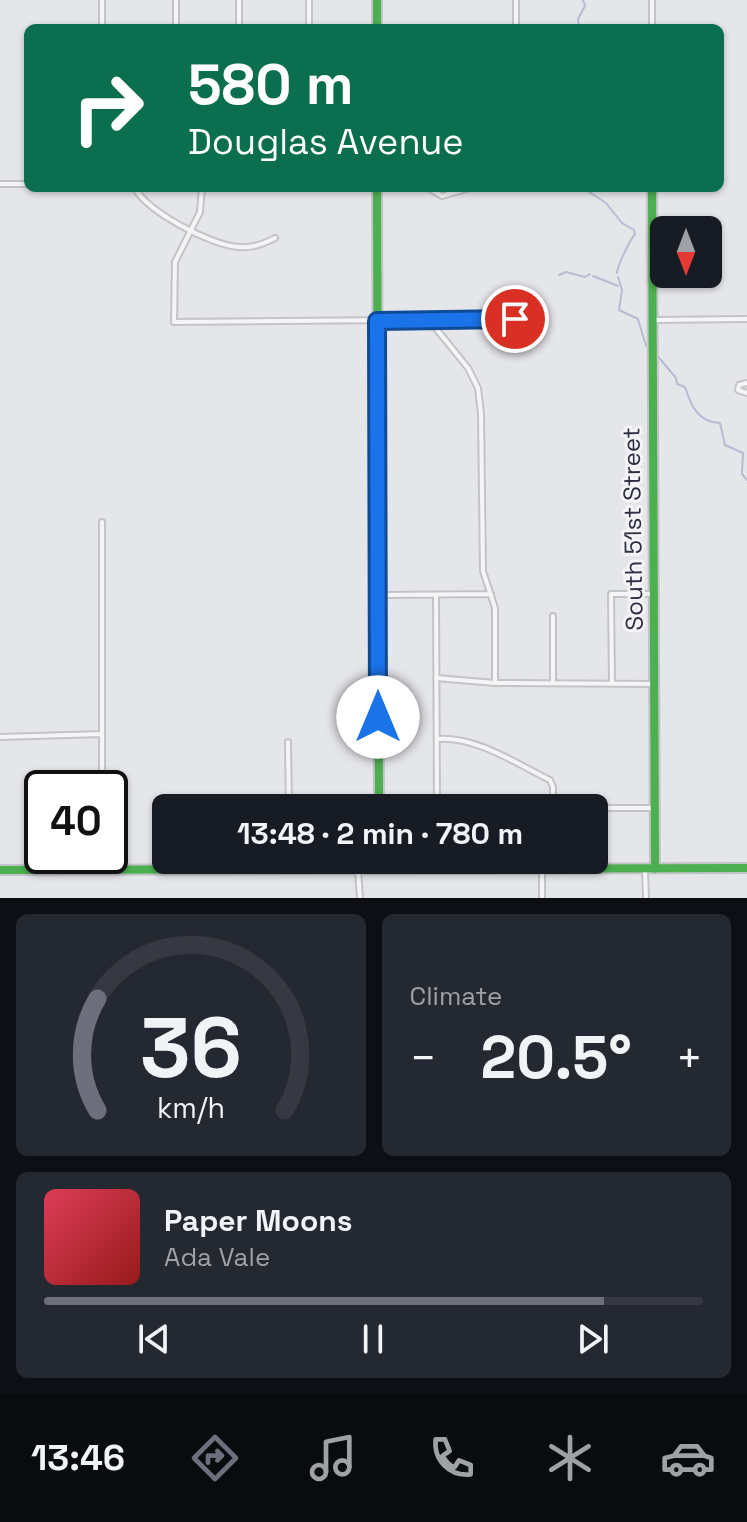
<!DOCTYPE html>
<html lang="en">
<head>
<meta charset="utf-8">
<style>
  :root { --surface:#171b24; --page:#242831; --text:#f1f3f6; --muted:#9ea1a6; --line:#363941; --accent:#6d6f7d }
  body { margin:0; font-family:"Space Grotesk",sans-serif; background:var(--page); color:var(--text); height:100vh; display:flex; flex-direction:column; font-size:30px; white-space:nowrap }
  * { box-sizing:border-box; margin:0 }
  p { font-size:26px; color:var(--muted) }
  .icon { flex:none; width:44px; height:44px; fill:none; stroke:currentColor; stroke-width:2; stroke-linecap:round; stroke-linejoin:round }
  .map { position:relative; height:898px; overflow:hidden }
  .drawer { display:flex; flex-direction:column; gap:16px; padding:16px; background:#0d0f14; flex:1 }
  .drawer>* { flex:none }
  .top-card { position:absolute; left:24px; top:24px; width:700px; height:168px; border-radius:12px; box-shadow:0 2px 6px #0004; background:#0b6e4f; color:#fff; overflow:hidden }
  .needle { width:52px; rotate:180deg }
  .buttons { position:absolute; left:650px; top:216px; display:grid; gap:16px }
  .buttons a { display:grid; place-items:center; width:72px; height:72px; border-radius:12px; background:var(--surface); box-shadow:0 2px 6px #0004; font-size:40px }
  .speed { position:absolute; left:24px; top:770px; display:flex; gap:16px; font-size:40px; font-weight:700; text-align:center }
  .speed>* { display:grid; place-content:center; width:104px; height:104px; border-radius:50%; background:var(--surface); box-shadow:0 2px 6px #0004; line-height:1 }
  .speed .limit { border:4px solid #111; border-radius:12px; background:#fff; color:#111 }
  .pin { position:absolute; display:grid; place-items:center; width:68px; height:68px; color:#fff; margin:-34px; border:4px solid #fff; border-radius:50%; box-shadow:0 2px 8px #0007 }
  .me { position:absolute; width:88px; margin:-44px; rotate:0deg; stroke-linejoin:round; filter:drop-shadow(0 0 6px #0008) }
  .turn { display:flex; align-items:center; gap:28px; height:168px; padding:0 32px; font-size:36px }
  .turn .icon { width:104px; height:104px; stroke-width:2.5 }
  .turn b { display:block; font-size:56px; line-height:68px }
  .big { font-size:60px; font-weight:600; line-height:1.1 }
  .drawer .widget { flex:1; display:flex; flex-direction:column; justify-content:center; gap:12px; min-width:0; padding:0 28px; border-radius:12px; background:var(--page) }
  .drawer .dial { align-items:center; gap:0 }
  .dial svg { height:208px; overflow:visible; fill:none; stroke:var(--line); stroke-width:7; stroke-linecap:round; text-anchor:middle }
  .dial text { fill:var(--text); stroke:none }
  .song { display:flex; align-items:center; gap:24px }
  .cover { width:96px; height:96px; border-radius:12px; background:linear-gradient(135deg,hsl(350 70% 55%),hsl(0 70% 35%)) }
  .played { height:8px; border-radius:4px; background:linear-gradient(90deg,var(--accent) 85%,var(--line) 85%) }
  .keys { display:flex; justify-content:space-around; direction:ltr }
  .heat { display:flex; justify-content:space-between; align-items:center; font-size:44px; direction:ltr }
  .drawer .tiles { flex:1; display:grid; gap:16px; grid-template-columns:1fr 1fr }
  .widget:last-child { grid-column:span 2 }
  .trip { position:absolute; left:152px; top:794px; width:456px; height:80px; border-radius:12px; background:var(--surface); box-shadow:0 2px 6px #0004; font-weight:600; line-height:80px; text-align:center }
  .dock { display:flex; height:128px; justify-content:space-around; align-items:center; background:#090b0e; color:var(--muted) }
  .dock .icon { width:56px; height:56px }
  .dock .active { color:var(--accent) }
  .dock b { font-size:36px; color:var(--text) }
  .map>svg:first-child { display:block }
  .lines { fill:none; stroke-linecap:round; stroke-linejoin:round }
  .stream { stroke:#b7bcd2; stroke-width:2 }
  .street-casing { stroke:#c3c4c8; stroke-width:8 }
  .fast-casing { stroke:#c3c4c8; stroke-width:12 }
  .street { stroke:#f5f5f6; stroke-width:4 }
  .fast { stroke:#4caf50; stroke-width:8 }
  .route-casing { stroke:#114b97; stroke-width:20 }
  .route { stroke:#1a73e8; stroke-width:14 }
  .labels { text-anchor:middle; stroke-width:6; stroke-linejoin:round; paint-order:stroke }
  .street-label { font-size:24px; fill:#2d2f42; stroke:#f4f4f8 }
</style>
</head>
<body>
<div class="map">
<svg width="747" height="898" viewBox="0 0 747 898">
  <rect width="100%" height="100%" fill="#e5e6ea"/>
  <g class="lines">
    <!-- stream -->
    <path class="stream" d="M579,28L578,19L585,6L583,0
      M583,188L606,203L622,223L634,230L635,234C630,240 617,266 617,273
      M559,275L566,272L585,277L590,274
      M593,276L618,286
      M618,277L622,290L619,310L638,319L646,346
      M656,354L676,378L677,384L685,387C691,406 698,422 720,423L725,445L743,453L742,474L747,480"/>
    <!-- street casing -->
    <g class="street-casing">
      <path id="street" d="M176,0V28
        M309,0V28
        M516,0V28
        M102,28V0
        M239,28V0
        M652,28V0
        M0,184H28
        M135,188C146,211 212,246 239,247C253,248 263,244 275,238
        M202,188L200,212L175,262L174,322L515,319
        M428,188L442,196L470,188
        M653,320L747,319
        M430,321L468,368L478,388L481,414L483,571L495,608V683
        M747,383L739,385L738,390L747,393
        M102,522V788
        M378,595L491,594
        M436,595L437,808
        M553,616V683
        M436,678L495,683L654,684
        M612,682L611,594H653
        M0,737L102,734
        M437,739C476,736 515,763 550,780L553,787V808
        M288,742L289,808
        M317,806L357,808
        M578,808H655
        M296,860L298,870
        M438,860V869
        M553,860V868
        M99,869L100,856
        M542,869V898
        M645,869L646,898
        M358,870L360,898"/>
    </g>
    <!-- fast casing -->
    <g class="fast-casing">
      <path id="fast" d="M377,0V28
        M377,188L379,808
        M652,188L655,869
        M0,870L747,868"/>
    </g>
    <!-- street -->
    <use href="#street" class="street"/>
    <!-- fast -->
    <use href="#fast" class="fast"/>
  </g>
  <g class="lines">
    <!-- route casing -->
    <g class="route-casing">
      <path id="route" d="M378,717L377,321L515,319"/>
    </g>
    <!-- route -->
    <use href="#route" class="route"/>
  </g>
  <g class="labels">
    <!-- street labels -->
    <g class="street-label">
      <text transform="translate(633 529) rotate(-91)" y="8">South 51st Street</text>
    </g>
  </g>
</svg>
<div class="buttons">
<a><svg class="needle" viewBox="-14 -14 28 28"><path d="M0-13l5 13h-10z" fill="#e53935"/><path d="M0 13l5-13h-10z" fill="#9ea1a6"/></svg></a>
</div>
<div class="speed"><div class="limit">40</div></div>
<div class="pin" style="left:515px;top:319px;background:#d93025"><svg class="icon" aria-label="arrive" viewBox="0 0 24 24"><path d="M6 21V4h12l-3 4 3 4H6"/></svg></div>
<svg class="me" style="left:378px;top:717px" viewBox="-20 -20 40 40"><circle r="19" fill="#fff"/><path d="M0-13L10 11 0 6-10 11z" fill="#1a73e8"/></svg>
<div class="trip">13:48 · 2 min · 780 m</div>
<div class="top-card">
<div class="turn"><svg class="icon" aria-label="right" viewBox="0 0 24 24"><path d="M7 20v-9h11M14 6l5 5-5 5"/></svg><div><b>580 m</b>Douglas Avenue</div></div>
</div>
</div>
<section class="drawer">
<div class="tiles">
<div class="widget dial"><svg viewBox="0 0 100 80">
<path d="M14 69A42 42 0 1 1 86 69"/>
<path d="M14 69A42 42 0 0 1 14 26" stroke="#6d6f7d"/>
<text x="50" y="56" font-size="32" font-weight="700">36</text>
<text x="50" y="72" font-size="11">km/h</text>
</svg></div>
<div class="widget"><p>Climate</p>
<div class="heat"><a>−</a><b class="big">20.5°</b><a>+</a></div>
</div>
<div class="widget">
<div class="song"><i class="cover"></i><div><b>Paper Moons</b><p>Ada Vale</p></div></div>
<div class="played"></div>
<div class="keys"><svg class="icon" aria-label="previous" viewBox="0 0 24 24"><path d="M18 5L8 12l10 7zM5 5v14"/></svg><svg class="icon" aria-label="pause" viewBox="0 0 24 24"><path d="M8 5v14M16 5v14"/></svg><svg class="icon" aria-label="next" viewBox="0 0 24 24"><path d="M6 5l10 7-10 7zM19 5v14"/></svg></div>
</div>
</div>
</section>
<nav class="dock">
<b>13:46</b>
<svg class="icon active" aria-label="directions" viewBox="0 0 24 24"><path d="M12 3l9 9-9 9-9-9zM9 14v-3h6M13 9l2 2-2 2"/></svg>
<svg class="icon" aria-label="music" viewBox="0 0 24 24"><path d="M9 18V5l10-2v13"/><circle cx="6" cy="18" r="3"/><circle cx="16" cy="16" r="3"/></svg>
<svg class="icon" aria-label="phone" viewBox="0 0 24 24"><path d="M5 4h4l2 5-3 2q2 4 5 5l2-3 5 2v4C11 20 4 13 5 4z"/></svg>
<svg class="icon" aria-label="climate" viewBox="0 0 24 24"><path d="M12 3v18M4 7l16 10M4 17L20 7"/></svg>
<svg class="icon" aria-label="car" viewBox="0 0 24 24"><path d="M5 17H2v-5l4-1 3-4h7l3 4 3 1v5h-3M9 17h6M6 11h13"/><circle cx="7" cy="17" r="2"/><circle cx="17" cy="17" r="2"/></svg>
</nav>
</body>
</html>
